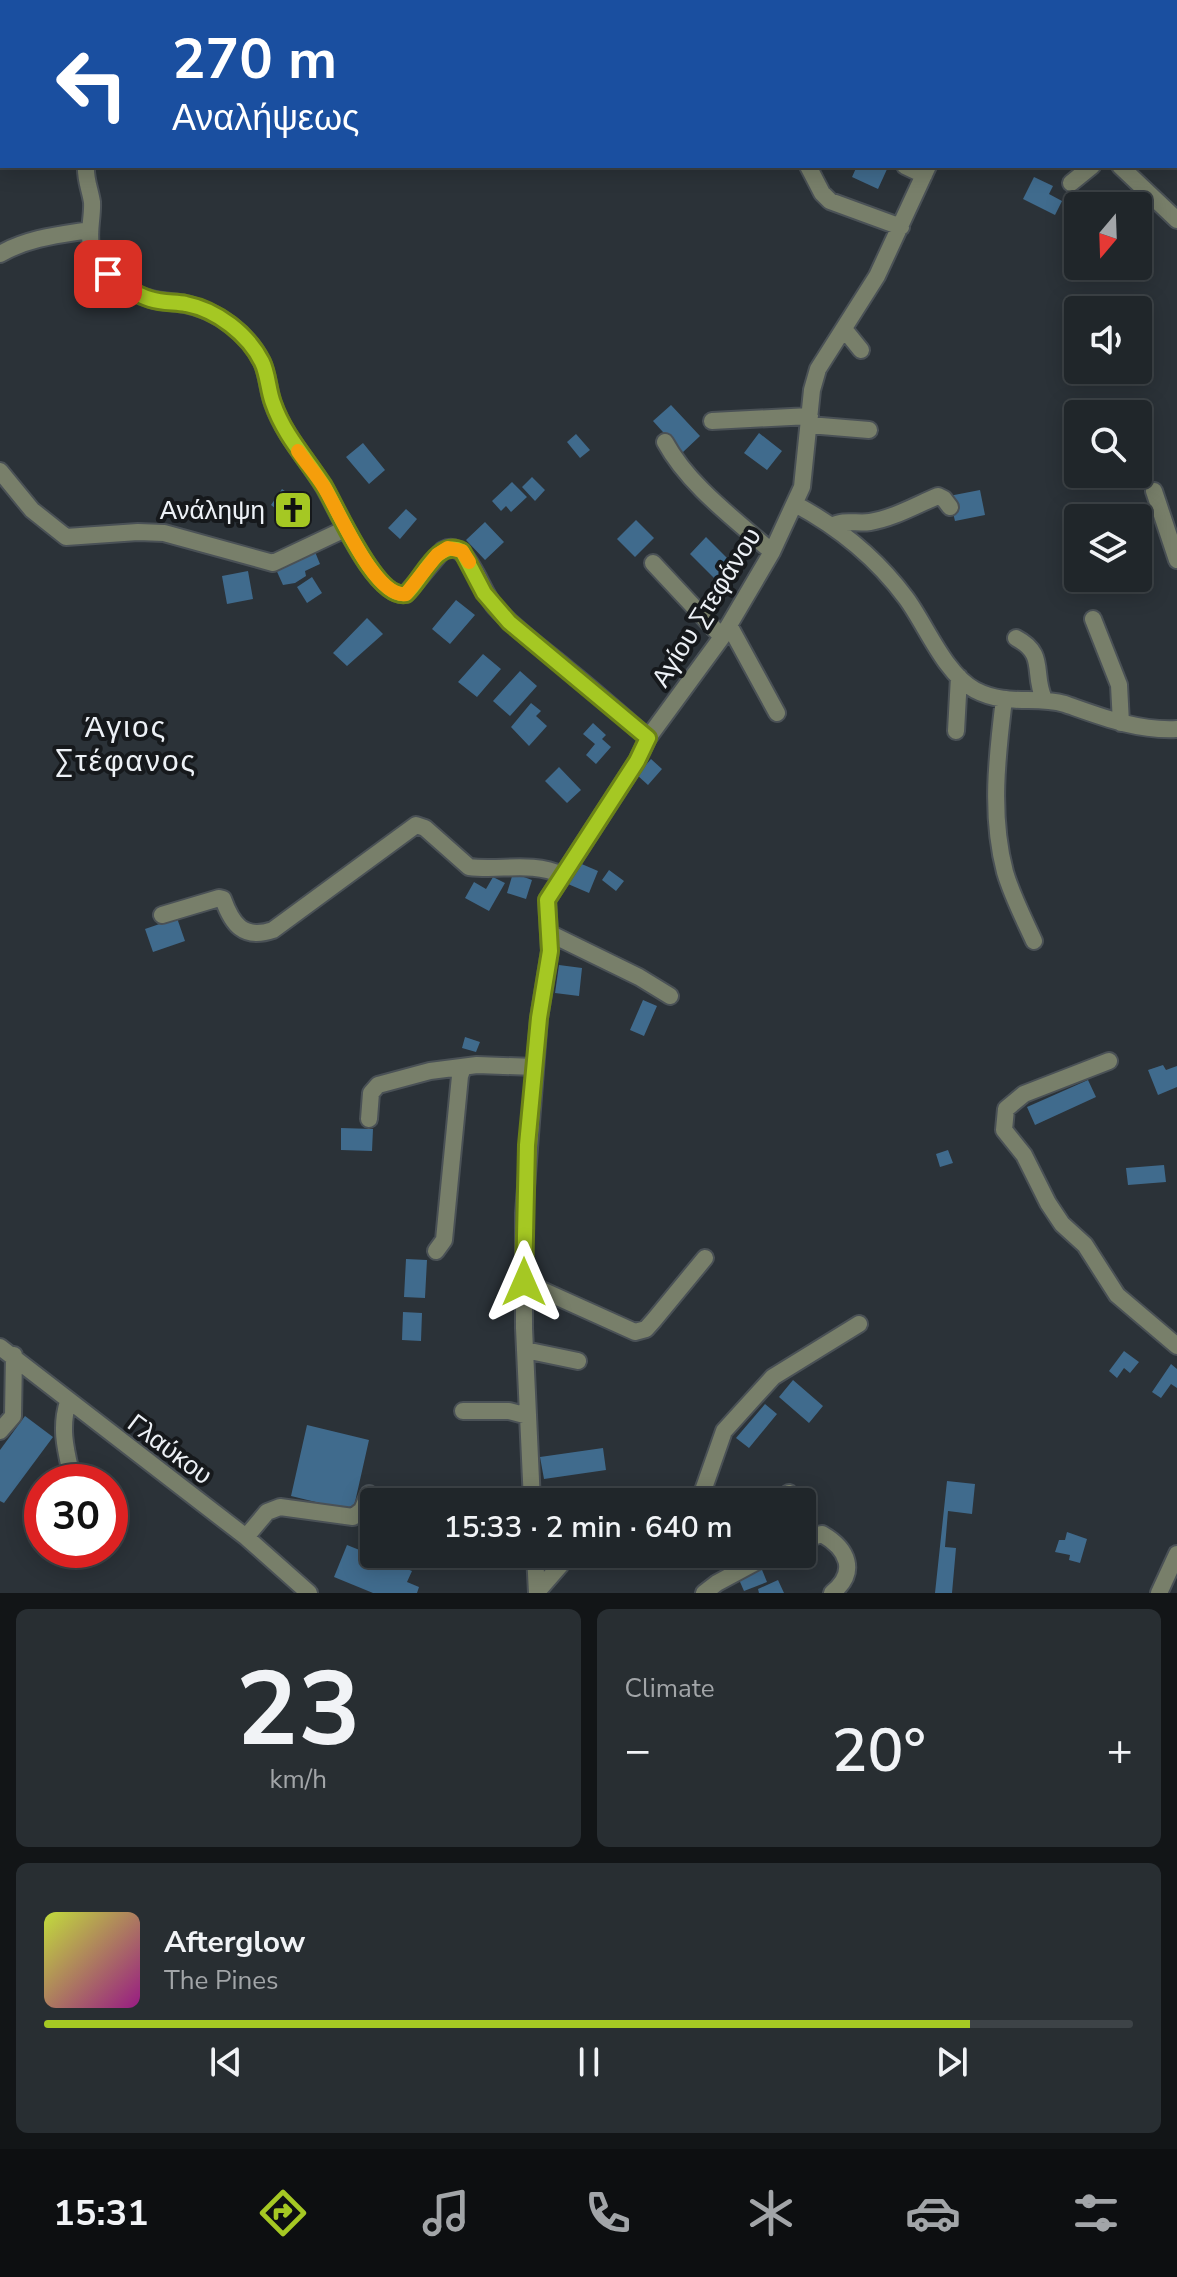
<!DOCTYPE html>
<html lang="en">
<head>
<meta charset="utf-8">
<style>
  :root { --surface:#20262a; --page:#282e32; --text:#f1f3f6; --muted:#a2a5a8; --line:#3d4347; --accent:#a5c823 }
  body { margin:0; font-family:"Nunito Sans",sans-serif; background:var(--page); color:var(--text); height:100vh; display:flex; flex-direction:column; font-size:30px; white-space:nowrap }
  * { box-sizing:border-box; margin:0 }
  p { font-size:26px; color:var(--muted) }
  .icon { flex:none; width:44px; height:44px; fill:none; stroke:currentColor; stroke-width:2; stroke-linecap:round; stroke-linejoin:round }
  .map { position:relative; height:1593px; overflow:hidden }
  .panel { display:flex; flex-direction:column; gap:16px; padding:16px; background:#121517; flex:1 }
  .panel>* { flex:none }
  .guide { position:absolute; left:0px; top:0px; width:1178px; height:168px; box-shadow:0 4px 20px #0003,0 0 0 2px var(--line); background:#1a4fa0; color:#fff; overflow:hidden }
  .needle { width:52px; rotate:199deg }
  .fabs { position:absolute; left:1064px; top:192px; display:grid; gap:16px }
  .fabs a { display:grid; place-items:center; width:88px; height:88px; border-radius:8px; background:var(--surface); box-shadow:0 4px 20px #0003,0 0 0 2px var(--line); font-size:40px }
  .speed { position:absolute; left:24px; top:1464px; display:flex; gap:16px; font-size:40px; font-weight:700; text-align:center }
  .speed>* { display:grid; place-content:center; width:104px; height:104px; border-radius:50%; background:var(--surface); box-shadow:0 4px 20px #0003,0 0 0 2px var(--line); line-height:1 }
  .speed .limit { border:12px solid #d22; background:#fff; color:#111 }
  .pin { position:absolute; display:grid; place-items:center; width:68px; height:68px; color:#fff; margin:-34px; border-radius:16px; box-shadow:0 4px 12px #0006 }
  .me { position:absolute; width:88px; margin:-44px; rotate:0deg; stroke-linejoin:round; filter:drop-shadow(0 0 6px #0008) }
  .turn { display:flex; align-items:center; gap:28px; height:168px; padding:0 40px; font-size:36px }
  .turn .icon { width:104px; height:104px; stroke-width:2.5 }
  .turn b { display:block; font-size:56px; line-height:68px }
  .big { font-size:60px; font-weight:600; line-height:1.1 }
  .panel .tile { flex:1; display:flex; flex-direction:column; justify-content:center; gap:12px; min-width:0; padding:0 28px; border-radius:12px; background:var(--page) }
  .panel .dial { align-items:center; gap:0 }
  .dial b { font-size:104px; line-height:1 }
  .song { display:flex; align-items:center; gap:24px }
  .cover { width:96px; height:96px; border-radius:12px; background:linear-gradient(135deg,hsl(70 70% 55%),hsl(310 70% 35%)) }
  .played { height:8px; border-radius:4px; background:linear-gradient(90deg,var(--accent) 85%,var(--line) 85%) }
  .keys { display:flex; justify-content:space-around; direction:ltr }
  .heat { display:flex; justify-content:space-between; align-items:center; font-size:44px; direction:ltr }
  .panel .tiles { flex:1; display:grid; gap:16px; grid-template-columns:1fr 1fr }
  .tile:last-child { grid-column:span 2 }
  .trip { position:absolute; left:360px; top:1488px; width:456px; height:80px; border-radius:8px; background:var(--surface); box-shadow:0 4px 20px #0003,0 0 0 2px var(--line); font-weight:600; line-height:80px; text-align:center }
  .tab-bar { display:flex; height:128px; justify-content:space-around; align-items:center; background:#0d0f11; color:var(--muted) }
  .tab-bar .icon { width:56px; height:56px }
  .tab-bar .active { color:var(--accent) }
  .tab-bar b { font-size:36px; color:var(--text) }
  .map>svg:first-child { display:block }
  .building { fill:#406b8d }
  .lines { fill:none; stroke-linecap:round; stroke-linejoin:round }
  .minor-casing { stroke:#4a5156; stroke-width:20 }
  .minor { stroke:#787f6a; stroke-width:16 }
  .route-casing { stroke:#6b8217; stroke-width:20 }
  .route { stroke:#a5c823; stroke-width:14 }
  .slow { stroke:#f59e0b; stroke-width:14 }
  .labels { text-anchor:middle; stroke-width:8; stroke-linejoin:round; paint-order:stroke }
  .poi-label { font-size:26px; fill:#edf1f6; stroke:#16191c; text-anchor:end }
  .street-label { font-size:26px; fill:#edf1f6; stroke:#16191c }
  .quarter-label { font-size:30px; letter-spacing:2px; fill:#edf1f6; stroke:#16191c }
</style>
</head>
<body>
<div class="map">
<svg width="1177" height="1593" viewBox="0 0 1177 1593">
  <rect width="100%" height="100%" fill="#2b3238"/>
  <!-- building -->
  <path class="building" d="M857,166L888,167L878,189L852,177Z
    M1034,177L1053,186L1049,194L1062,201L1055,215L1023,199Z
    M671,405L700,436L682,453L653,421Z
    M759,433L782,451L767,470L744,453Z
    M576,434L590,450L580,458L567,442Z
    M363,443L385,470L369,484L346,457Z
    M532,477L545,490L535,501L522,487Z
    M512,482L527,497L511,512L506,506L501,511L492,501Z
    M282,489L310,509L298,525L271,505Z
    M980,490L985,515L955,521L949,496Z
    M406,509L417,519L400,539L388,528Z
    M636,520L654,538L635,557L617,539Z
    M485,522L504,542L485,560L466,540Z
    M706,537L733,564L716,580L690,554Z
    M313,547L320,564L305,571L306,576L295,583L283,585L274,565Z
    M248,571L253,599L227,604L222,576Z
    M312,577L322,593L307,603L297,587Z
    M456,600L475,615L450,644L432,629Z
    M367,618L383,634L347,666L333,653Z
    M483,654L501,669L477,697L458,682Z
    M520,671L537,686L510,716L493,701Z
    M531,703L541,711L536,716L547,726L529,746L511,727Z
    M593,723L606,735L602,739L611,747L596,764L586,755L595,744L583,734Z
    M651,759L662,769L648,785L637,775Z
    M559,767L581,790L567,803L545,781Z
    M577,862L598,871L589,893L568,884Z
    M609,870L624,881L616,891L602,880Z
    M513,873L532,880L526,899L507,893Z
    M493,877L505,883L489,911L465,898L474,882L486,889Z
    M177,918L185,941L153,952L145,929Z
    M559,965L582,968L579,996L555,993Z
    M643,1000L657,1006L644,1036L630,1030Z
    M465,1037L480,1042L476,1052L462,1048Z
    M1163,1065L1166,1070L1177,1066V1087L1158,1095L1148,1070Z
    M1088,1080L1096,1097L1035,1125L1027,1107Z
    M341,1128L373,1129L372,1151L341,1150Z
    M948,1150L953,1163L940,1167L936,1154Z
    M1164,1165L1166,1182L1128,1185L1126,1168Z
    M406,1259L427,1260L425,1298L404,1297Z
    M403,1312L422,1313L421,1341L402,1340Z
    M1124,1351L1139,1362L1130,1373L1124,1368L1117,1378L1109,1371Z
    M1171,1364L1177,1369V1388L1171,1384L1161,1398L1152,1392Z
    M793,1380L823,1406L809,1423L779,1397Z
    M765,1404L777,1414L749,1448L736,1438Z
    M25,1416L53,1437L4,1503L0,1501V1450Z
    M307,1425L369,1440L353,1511L291,1496Z
    M603,1448L606,1470L544,1479L540,1457Z
    M947,1481L975,1484L972,1514L948,1511L945,1547L956,1548L952,1593H935Z
    M1067,1532L1087,1539L1080,1563L1069,1560L1070,1555L1055,1552L1059,1540H1065Z
    M347,1545L412,1571L407,1582L419,1587L417,1593H373L334,1577Z
    M760,1565L767,1582L744,1591L737,1575Z
    M778,1580L784,1593H759L758,1589Z"/>
  <g class="lines">
    <!-- minor casing -->
    <g class="minor-casing">
      <path id="minor" d="M1087,0L1088,2
        M133,2L136,0
        M916,2L918,0
        M1017,2L1018,0
        M0,54L2,53
        M86,166C85,179 90,189 92,202C93,218 87,234 92,250C98,273 129,293 151,299C165,303 179,301 193,306C221,314 249,335 262,362C268,375 268,390 273,404C284,435 307,459 324,487C337,509 376,600 406,594L443,550C468,537 480,591 496,608C517,631 543,649 567,669C595,691 621,715 648,738
        M808,166L822,193L830,201L901,227
        M905,166L924,175
        M1120,166L1177,220
        M1071,183L1092,166
        M0,254C28,238 58,235 90,230
        M844,329L861,350
        M712,421L810,416
        M809,425L869,430
        M665,442C689,486 735,519 772,552
        M0,471L32,510L66,537L138,532L164,533L273,563L345,529
        M1154,491L1177,560
        M795,504C838,527 877,559 906,598C926,625 945,674 975,690C1008,707 1034,695 1065,704C1102,717 1137,731 1177,729
        M832,526C843,519 857,524 870,522C894,518 916,505 938,496L944,499L950,507
        M653,563L722,637
        M1093,619L1119,685L1121,723
        M729,625L777,713
        M1016,638C1047,654 1032,673 1044,699
        M1004,699C997,756 990,816 1005,872C1012,896 1024,919 1034,941
        M956,731L959,677
        M162,915L219,898L223,899C232,924 243,940 273,930L416,825L425,828L469,867C500,871 532,861 562,875
        M551,934L639,977L670,996
        M1109,1061L1024,1094L1006,1109L1004,1130L1024,1155L1048,1203L1062,1224L1085,1245L1117,1295L1177,1346
        M369,1119L371,1093L378,1085L430,1071L477,1065L535,1067
        M436,1251L444,1240L460,1076L463,1068
        M524,1282L635,1332L646,1329L654,1320L705,1258
        M0,1347L246,1537L309,1593
        M525,1350L578,1361
        M68,1402C59,1430 67,1454 73,1482
        M463,1411H509L528,1416
        M0,1431L13,1416L14,1355
        M532,1502L524,1328V1213L539,1018L550,951L547,900L637,761L648,738L722,637L772,552L802,487L812,390L818,369L877,276L928,166
        M699,1502L724,1431L773,1377L859,1324
        M777,1502L789,1493
        M246,1537L267,1512L280,1507L353,1517L362,1510L369,1494
        M802,1540L822,1534C848,1549 858,1572 832,1593
        M535,1554L537,1593
        M555,1554L564,1561L590,1554
        M537,1592L564,1561
        M704,1593L717,1583L771,1554
        M1159,1593L1177,1554"/>
    </g>
    <!-- minor -->
    <use href="#minor" class="minor"/>
  </g>
  <g class="lines">
    <!-- route casing -->
    <g class="route-casing">
      <path id="route" d="M108,274C121,284 134,294 150,299C162,303 174,302 186,304C217,310 248,334 262,362C268,374 268,390 273,403C284,435 306,458 324,486C337,508 376,600 406,594C422,580 437,538 462,551L484,593L509,622L648,738L637,761L547,900L550,951L539,1018L527,1145L524,1282"/>
    </g>
    <!-- route -->
    <use href="#route" class="route"/>
    <!-- slow -->
    <path class="slow" d="M298,451C306,463 316,474 324,487C338,509 375,599 406,594L437,555L448,548L462,551L469,562"/>
  </g>
  <!-- icons -->
  <defs>
    <g id="church-square" transform="scale(2)"><rect x="-9" y="-9" width="18" height="18" rx="4" fill="#a5c823" stroke="#16191c"/><path d="M-1.2-6h2.4v3.5h3.3v2.4h-3.3V6h-2.4V-.1h-3.3v-2.4h3.3Z" fill="#111"/></g>
  </defs>
  <g fill-rule="evenodd">
    <use href="#church-square" x="293" y="510"/>
  </g>
  <g class="labels">
    <!-- poi labels -->
    <g class="poi-label">
      <text x="265" y="519">Ανάληψη</text>
    </g>
    <!-- street labels -->
    <g class="street-label">
      <text transform="translate(706 607) rotate(-58)" y="9">Αγίου Στεφάνου</text>
      <text transform="translate(170 1449) rotate(37)" y="9">Γλαύκου</text>
    </g>
    <!-- quarter labels -->
    <g class="quarter-label">
      <text x="126" y="737">Άγιος<tspan x="126" dy="34">Στέφανος</tspan></text>
    </g>
  </g>
</svg>
<div class="fabs">
<a><svg class="needle" viewBox="-14 -14 28 28"><path d="M0-13l5 13h-10z" fill="#e53935"/><path d="M0 13l5-13h-10z" fill="#a2a5a8"/></svg></a>
<a><svg class="icon" aria-label="sound" viewBox="0 0 24 24"><path d="M4 9h4l5-4v14l-5-4H4zM17 9q2 3 0 6"/></svg></a>
<a><svg class="icon" aria-label="search" viewBox="0 0 24 24"><circle cx="10" cy="10" r="6"/><path d="M15 15l6 6"/></svg></a>
<a><svg class="icon" aria-label="layers" viewBox="0 0 24 24"><path d="M12 4l9 5-9 5-9-5zM3 14l9 5 9-5"/></svg></a>
</div>
<div class="speed"><div class="limit">30</div></div>
<div class="pin" style="left:108px;top:274px;background:#d93025"><svg class="icon" aria-label="arrive" viewBox="0 0 24 24"><path d="M6 21V4h12l-3 4 3 4H6"/></svg></div>
<svg class="me" style="left:524px;top:1282px" viewBox="-20 -20 40 40"><path d="M0-17L14 15 0 8-14 15z" fill="#a5c823" stroke="#fff" stroke-width="4"/></svg>
<div class="trip">15:33 · 2 min · 640 m</div>
<div class="guide">
<div class="turn"><svg class="icon" aria-label="left" viewBox="0 0 24 24"><path d="M17 20v-9H6M10 6l-5 5 5 5"/></svg><div><b>270 m</b>Αναλήψεως</div></div>
</div>
</div>
<section class="panel">
<div class="tiles">
<div class="tile dial"><b>23</b><p>km/h</p></div>
<div class="tile"><p>Climate</p>
<div class="heat"><a>−</a><b class="big">20°</b><a>+</a></div>
</div>
<div class="tile">
<div class="song"><i class="cover"></i><div><b>Afterglow</b><p>The Pines</p></div></div>
<div class="played"></div>
<div class="keys"><svg class="icon" aria-label="previous" viewBox="0 0 24 24"><path d="M18 5L8 12l10 7zM5 5v14"/></svg><svg class="icon" aria-label="pause" viewBox="0 0 24 24"><path d="M8 5v14M16 5v14"/></svg><svg class="icon" aria-label="next" viewBox="0 0 24 24"><path d="M6 5l10 7-10 7zM19 5v14"/></svg></div>
</div>
</div>
</section>
<nav class="tab-bar">
<b>15:31</b>
<svg class="icon active" aria-label="directions" viewBox="0 0 24 24"><path d="M12 3l9 9-9 9-9-9zM9 14v-3h6M13 9l2 2-2 2"/></svg>
<svg class="icon" aria-label="music" viewBox="0 0 24 24"><path d="M9 18V5l10-2v13"/><circle cx="6" cy="18" r="3"/><circle cx="16" cy="16" r="3"/></svg>
<svg class="icon" aria-label="phone" viewBox="0 0 24 24"><path d="M5 4h4l2 5-3 2q2 4 5 5l2-3 5 2v4C11 20 4 13 5 4z"/></svg>
<svg class="icon" aria-label="climate" viewBox="0 0 24 24"><path d="M12 3v18M4 7l16 10M4 17L20 7"/></svg>
<svg class="icon" aria-label="car" viewBox="0 0 24 24"><path d="M5 17H2v-5l4-1 3-4h7l3 4 3 1v5h-3M9 17h6M6 11h13"/><circle cx="7" cy="17" r="2"/><circle cx="17" cy="17" r="2"/></svg>
<svg class="icon" aria-label="filters" viewBox="0 0 24 24"><path d="M4 7h16M4 17h16"/><circle cx="9" cy="7" r="2"/><circle cx="15" cy="17" r="2"/></svg>
</nav>
</body>
</html>
